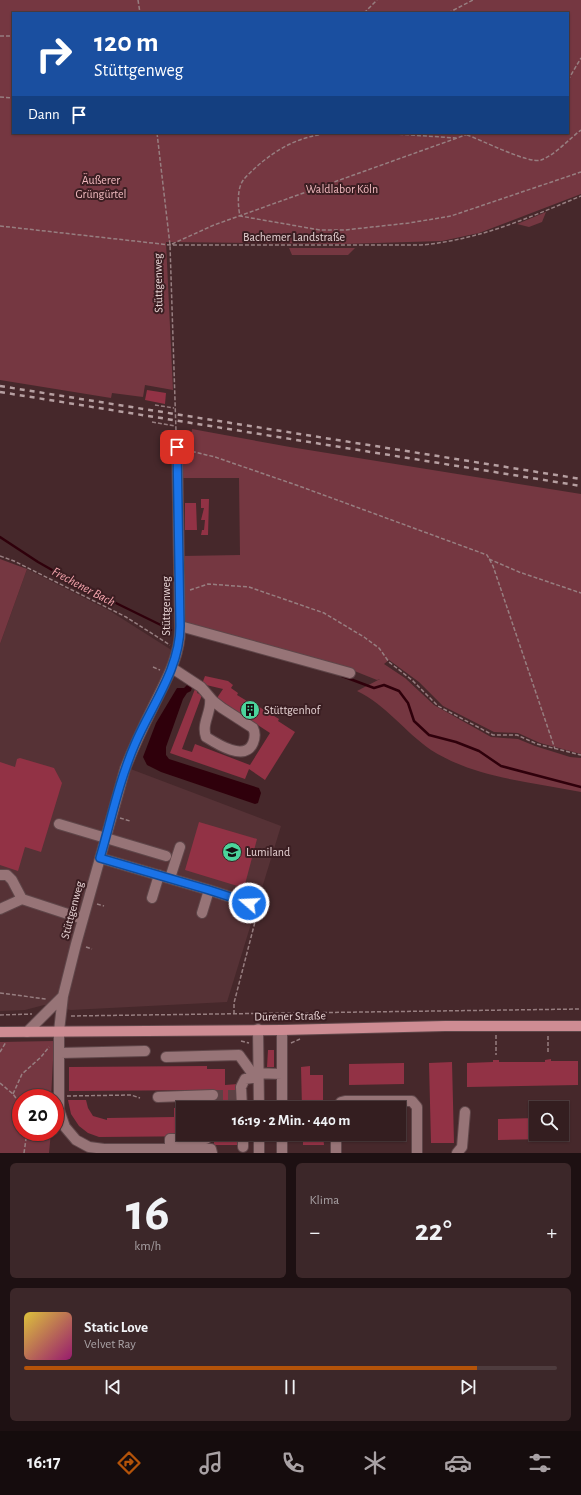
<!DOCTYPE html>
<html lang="de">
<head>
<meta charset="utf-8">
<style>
  :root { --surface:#341e20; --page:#3c2729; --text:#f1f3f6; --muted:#a9a2a5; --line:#4e3c3e; --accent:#b45309 }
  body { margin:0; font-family:"Alegreya Sans",sans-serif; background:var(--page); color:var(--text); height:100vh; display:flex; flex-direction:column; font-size:15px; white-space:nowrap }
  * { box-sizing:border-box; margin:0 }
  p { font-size:13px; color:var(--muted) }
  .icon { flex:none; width:22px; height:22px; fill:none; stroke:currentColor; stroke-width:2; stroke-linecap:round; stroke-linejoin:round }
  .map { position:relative; height:1153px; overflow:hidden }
  .sheet { display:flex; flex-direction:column; gap:10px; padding:10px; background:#1d1012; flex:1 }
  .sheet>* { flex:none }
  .top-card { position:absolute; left:12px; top:12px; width:557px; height:122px; border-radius:0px; box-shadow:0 1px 3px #0004,0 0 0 1px var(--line); background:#1a4fa0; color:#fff; overflow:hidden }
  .buttons { position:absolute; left:529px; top:1101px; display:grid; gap:8px }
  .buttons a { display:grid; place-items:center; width:40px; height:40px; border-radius:0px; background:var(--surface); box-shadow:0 1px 3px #0004,0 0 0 1px var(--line); font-size:20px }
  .speed { position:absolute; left:12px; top:1089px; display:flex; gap:8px; font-size:20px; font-weight:700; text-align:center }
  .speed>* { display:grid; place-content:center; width:52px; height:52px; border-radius:50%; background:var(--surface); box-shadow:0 1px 3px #0004,0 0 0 1px var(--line); line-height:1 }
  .speed .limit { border:6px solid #d22; background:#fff; color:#111 }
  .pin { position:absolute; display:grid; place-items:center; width:34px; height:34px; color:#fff; margin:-17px; border-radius:8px; box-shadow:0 2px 6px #0006 }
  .me { position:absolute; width:44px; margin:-22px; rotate:289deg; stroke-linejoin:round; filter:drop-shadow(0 0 3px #0008) }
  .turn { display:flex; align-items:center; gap:14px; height:84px; padding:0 16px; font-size:18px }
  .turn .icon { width:52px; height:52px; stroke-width:2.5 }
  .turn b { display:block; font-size:28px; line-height:34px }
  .then { display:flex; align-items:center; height:38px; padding:0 16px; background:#0003; gap:8px; font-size:15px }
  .big { font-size:30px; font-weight:700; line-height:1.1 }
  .sheet .tile { flex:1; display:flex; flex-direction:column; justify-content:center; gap:6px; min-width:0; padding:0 14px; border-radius:6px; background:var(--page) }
  .sheet .dial { align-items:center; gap:0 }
  .dial b { font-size:52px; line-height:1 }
  .song { display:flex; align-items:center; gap:12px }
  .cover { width:48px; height:48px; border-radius:6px; background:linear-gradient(135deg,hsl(50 70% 55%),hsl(320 70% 35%)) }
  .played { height:4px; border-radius:2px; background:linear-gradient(90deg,var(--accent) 85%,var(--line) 85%) }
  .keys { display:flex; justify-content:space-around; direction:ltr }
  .heat { display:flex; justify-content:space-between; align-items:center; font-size:22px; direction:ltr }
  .sheet .tiles { flex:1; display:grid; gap:10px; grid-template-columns:1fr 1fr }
  .tile:last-child { grid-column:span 2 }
  .trip { position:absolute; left:176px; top:1101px; width:230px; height:40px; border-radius:0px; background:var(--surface); box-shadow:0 1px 3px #0004,0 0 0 1px var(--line); font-weight:700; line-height:40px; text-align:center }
  .tab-bar { display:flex; height:64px; justify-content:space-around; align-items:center; background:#150c0d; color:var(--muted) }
  .tab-bar .icon { width:28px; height:28px }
  .tab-bar .active { color:var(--accent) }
  .tab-bar b { font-size:18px; color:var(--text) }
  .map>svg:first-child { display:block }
  .built { fill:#563236 }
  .green { fill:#753741; fill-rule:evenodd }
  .water { fill:#2f000b }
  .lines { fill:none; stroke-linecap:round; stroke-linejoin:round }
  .stream { stroke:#2f000b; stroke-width:2.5 }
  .building { fill:#923245 }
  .minor-tunnel { stroke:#5e4144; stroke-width:10; stroke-dasharray:10 5; stroke-linecap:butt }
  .minor-casing { stroke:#5f4649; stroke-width:12 }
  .major-casing { stroke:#5f4649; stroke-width:12 }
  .path { stroke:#977e80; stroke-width:1.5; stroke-dasharray:4 2; stroke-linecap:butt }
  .minor { stroke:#977477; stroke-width:10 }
  .major { stroke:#ce8c93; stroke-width:10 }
  .rail { stroke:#b69fa1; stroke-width:2.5; stroke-dasharray:5 5; stroke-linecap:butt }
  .route-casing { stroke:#114b97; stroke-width:10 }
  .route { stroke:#1a73e8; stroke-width:7 }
  .labels { text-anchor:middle; stroke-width:4; stroke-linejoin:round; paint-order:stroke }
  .park-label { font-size:12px; fill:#f1babf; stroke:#3b1e22 }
  .street-label { font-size:12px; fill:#e5d1d2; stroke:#3b1e22 }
  .poi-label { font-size:12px; fill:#e5d1d2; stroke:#3b1e22; text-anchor:start }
  .water-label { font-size:13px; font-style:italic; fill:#f6a5ae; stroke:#3b1e22 }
</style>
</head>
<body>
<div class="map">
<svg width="581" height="1153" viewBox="0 0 581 1153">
  <rect width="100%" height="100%" fill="#46282b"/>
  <!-- built -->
  <path class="built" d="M27,569L110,611L173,651L168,669L120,765L281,826L227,1002L71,1010L44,1005L25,1010L0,1011V644Z"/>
  <!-- green -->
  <path class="green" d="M0,0H581V194L479,233L442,241L343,244L166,242L173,390L145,385L143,397L112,393L111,398L0,380ZM13,13H568V133H13Z
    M546,212L542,222L529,227L517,224Z
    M289,248H355L348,255H292Z
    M192,429L290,447L581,494V754L540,743L518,733L494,732L443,706L419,682L389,660L384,664L405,678L434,705L491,737L518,739L535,746L570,757L581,758V792C531,782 475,778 431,750C405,732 386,705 357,691L380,679L377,680L352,670L185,623L182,556L240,555L239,478H180V455L191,437Z
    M0,559L27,569L0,644Z
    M54,1041L51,1098H21V1132H51L49,1153H0V1042Z"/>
  <!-- water -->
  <path class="water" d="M187,685L192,687L191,691L187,693L183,699L166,747V755L169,759L259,788L261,793L258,803L255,804L161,772L147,765L143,757L156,723L177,688H184Z"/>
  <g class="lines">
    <!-- stream -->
    <path class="stream" d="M0,537L38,562L75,583L171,630
      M342,676L374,688L384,685L399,691L408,703L414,721L429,735L456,742L479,751L501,766L581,787"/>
  </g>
  <!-- building -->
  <path class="building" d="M147,390L166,393L165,404L145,400Z
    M201,499H209L208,535H201L202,530H204L205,520H201L204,508H201Z
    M185,503H196L197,530H185Z
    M205,676L228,681L233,685L231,688L238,693L237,695L247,701L248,700L279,719L278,721L295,732L265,780L249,769L245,779L170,753L195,689L198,690L197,693L202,695L182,749L192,752L195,744L250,765L270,733L217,698L223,689L202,684Z
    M20,758L54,768L62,783L41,852L25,847L18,871L0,865V762L15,767L17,759Z
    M199,822L257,839L244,888L185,870Z
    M268,1050H274V1067H267Z
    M551,1059V1061H578V1085L467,1087V1063L493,1062V1060H499V1062H545V1060Z
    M452,1062L454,1143H431L429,1063Z
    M404,1063V1084L349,1085V1064Z
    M207,1066V1069H225V1085L238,1084V1108H213V1090L69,1091V1067Z
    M310,1066V1075H323V1108H302L301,1067Z
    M68,1100H86L88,1108L93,1116L107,1120V1118L174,1117V1108L183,1107V1134H238V1145H214V1136L99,1137L88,1133L79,1126L71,1114Z
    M536,1118V1134H550V1139L498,1140V1119Z
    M399,1119H405V1140L350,1142V1134H399Z
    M303,1134H323L324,1145H303Z"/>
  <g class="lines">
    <!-- minor-tunnel -->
    <path class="minor-tunnel" d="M213,1095H238"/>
    <!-- minor casing -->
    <g class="minor-casing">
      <path id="minor" d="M177,440L180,629C180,657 165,682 153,707C143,727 133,748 125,769L76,944L63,996L59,1031V1110L65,1127L76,1140L89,1147L104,1149H211L212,1153
        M180,626L350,673
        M172,668L201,687L213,701L222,708L253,728C255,732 255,738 253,743C245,762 217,744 206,737C201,723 212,712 210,698
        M59,824L166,856
        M100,858L209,890L249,903
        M0,875H7L12,880L22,899L83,919
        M170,878L180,847
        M152,898L159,875
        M0,909L22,899
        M202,913L209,890
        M258,1029L259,1108
        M27,1032L63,996
        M60,1053L145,1051
        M166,1057L239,1055L252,1073L282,1074
        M158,1097L213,1095
        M242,1108L241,1087L245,1079L259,1077
        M282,1108V1030
        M337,1108L341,1102L345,1101H412L417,1107V1153
        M243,1134V1147
        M259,1134V1153
        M170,1148V1139H206
        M282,1153V1134
        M336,1153V1134
        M457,1153L462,1147L465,1112"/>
    </g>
    <!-- major casing -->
    <g class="major-casing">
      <path id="major" d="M0,1032L282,1030L445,1026H581"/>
    </g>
    <!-- path -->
    <path class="path" d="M138,0L140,13
      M364,13L377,0
      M448,13L473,0
      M0,36H13
      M568,80L581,58
      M0,97L13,98
      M157,133L170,245L176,431
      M331,133C300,136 277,148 254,169C250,173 245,177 242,182C237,191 238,207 240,216L320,230H345L409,223L451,216L581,172
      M381,133L456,138
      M467,135C482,140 528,164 541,160C555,155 569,139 581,130
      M0,226L170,245H421C479,240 528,218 581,196
      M172,244L214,225L471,133
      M155,405L174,408
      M152,422L175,426
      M186,450L215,457L299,486L487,555L493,566L555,749
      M0,556L14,561L126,617L170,645
      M489,559L519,572L581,593
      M190,590L208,584L249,587L324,613L364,637L379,648L389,662L412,680L438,706L493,735H517L537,744L581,755
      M153,667L160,670
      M120,818L130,821
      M97,904L104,906
      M86,947L92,949
      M0,993L46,999
      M234,1014V1003L256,918L252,910
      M0,1015L32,1014
      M71,1016L581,1009
      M496,1035V1055
      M548,1036V1054
      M241,1041L249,1043
      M291,1043L300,1039
      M0,1052L6,1042
      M0,1083L13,1094L21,1105
      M13,1094L22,1074L41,1057L49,1047
      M67,1096L131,1095L140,1098
      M24,1153L27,1132"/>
    <!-- minor -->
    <use href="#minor" class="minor"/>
    <!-- major -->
    <use href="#major" class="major"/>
    <!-- rail -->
    <path class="rail" d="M0,386L581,479
      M0,392L581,486"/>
  </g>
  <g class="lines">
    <!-- route casing -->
    <g class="route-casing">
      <path id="route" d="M177,447L180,626C180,669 151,706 135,744C119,781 111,820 100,858L209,890L249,903"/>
    </g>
    <!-- route -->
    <use href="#route" class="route"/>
  </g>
  <!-- icons -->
  <defs>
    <g id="building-disc" transform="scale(1)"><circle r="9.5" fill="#4bd49b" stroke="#3b1e22"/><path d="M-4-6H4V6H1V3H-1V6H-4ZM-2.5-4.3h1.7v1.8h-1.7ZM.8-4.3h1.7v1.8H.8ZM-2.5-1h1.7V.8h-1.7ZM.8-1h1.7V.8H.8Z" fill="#111"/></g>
    <g id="school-disc" transform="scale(1)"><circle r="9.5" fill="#4bd49b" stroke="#3b1e22"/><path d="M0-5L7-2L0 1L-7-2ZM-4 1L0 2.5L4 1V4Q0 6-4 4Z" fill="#111"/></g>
  </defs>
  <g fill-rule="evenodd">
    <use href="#building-disc" x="250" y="710"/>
    <use href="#school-disc" x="232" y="852"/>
  </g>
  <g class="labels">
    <!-- park labels -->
    <g class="park-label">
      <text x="101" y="184">Äußerer<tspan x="101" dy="14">Grüngürtel</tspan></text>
      <text x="342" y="193">Waldlabor Köln</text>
    </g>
    <!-- street labels -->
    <g class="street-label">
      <text x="294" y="241">Bachemer Landstraße</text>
      <text transform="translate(158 283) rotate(-91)" y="4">Stüttgenweg</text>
      <text transform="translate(166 606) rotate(-90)" y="4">Stüttgenweg</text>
      <text transform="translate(72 910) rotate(-75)" y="4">Stüttgenweg</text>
      <text transform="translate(290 1016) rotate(-1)" y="4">Dürener Straße</text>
    </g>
    <!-- poi labels -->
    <g class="poi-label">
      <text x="264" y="714">Stüttgenhof</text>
      <text x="246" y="856">Lumiland</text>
    </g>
    <!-- water labels -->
    <g class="water-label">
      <text transform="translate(84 586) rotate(28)" y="5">Frechener Bach</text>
    </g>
  </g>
</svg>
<div class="buttons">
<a><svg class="icon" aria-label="search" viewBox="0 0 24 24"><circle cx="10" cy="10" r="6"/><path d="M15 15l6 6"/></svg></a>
</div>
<div class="speed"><div class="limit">20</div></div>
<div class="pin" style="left:177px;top:447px;background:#d93025"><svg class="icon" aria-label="arrive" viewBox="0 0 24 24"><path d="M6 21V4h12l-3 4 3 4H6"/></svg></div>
<svg class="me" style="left:249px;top:903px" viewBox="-20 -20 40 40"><circle r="17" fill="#1a73e8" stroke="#fff" stroke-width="3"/><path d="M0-11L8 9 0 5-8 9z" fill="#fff"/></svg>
<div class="trip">16:19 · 2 Min. · 440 m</div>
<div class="top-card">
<div class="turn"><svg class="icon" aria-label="right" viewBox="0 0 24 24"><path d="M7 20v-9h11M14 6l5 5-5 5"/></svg><div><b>120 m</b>Stüttgenweg</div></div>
<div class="then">Dann<svg class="icon" aria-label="arrive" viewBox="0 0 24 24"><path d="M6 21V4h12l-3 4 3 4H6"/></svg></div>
</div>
</div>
<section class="sheet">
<div class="tiles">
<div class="tile dial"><b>16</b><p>km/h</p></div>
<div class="tile"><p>Klima</p>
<div class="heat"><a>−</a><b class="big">22°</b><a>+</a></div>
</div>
<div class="tile">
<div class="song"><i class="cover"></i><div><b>Static Love</b><p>Velvet Ray</p></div></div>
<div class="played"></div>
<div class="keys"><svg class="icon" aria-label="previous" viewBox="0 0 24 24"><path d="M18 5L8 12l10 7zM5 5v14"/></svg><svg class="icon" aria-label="pause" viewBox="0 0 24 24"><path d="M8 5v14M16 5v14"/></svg><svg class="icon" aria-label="next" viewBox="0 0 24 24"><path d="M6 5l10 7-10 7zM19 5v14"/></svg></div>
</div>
</div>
</section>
<nav class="tab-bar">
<b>16:17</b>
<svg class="icon active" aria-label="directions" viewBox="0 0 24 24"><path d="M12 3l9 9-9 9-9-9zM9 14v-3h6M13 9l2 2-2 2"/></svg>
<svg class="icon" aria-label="music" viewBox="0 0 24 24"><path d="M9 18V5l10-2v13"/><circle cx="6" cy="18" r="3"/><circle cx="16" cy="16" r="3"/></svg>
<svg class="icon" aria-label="phone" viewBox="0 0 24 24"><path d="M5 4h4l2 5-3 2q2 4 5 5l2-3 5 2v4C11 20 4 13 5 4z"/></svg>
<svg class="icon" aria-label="climate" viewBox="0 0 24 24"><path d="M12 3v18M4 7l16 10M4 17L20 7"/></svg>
<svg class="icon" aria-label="car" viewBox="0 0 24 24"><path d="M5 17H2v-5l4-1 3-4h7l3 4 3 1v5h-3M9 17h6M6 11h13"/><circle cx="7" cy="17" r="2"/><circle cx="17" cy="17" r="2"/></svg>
<svg class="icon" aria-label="filters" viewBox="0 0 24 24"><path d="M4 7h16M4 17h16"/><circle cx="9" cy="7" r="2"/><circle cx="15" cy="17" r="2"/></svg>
</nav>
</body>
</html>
